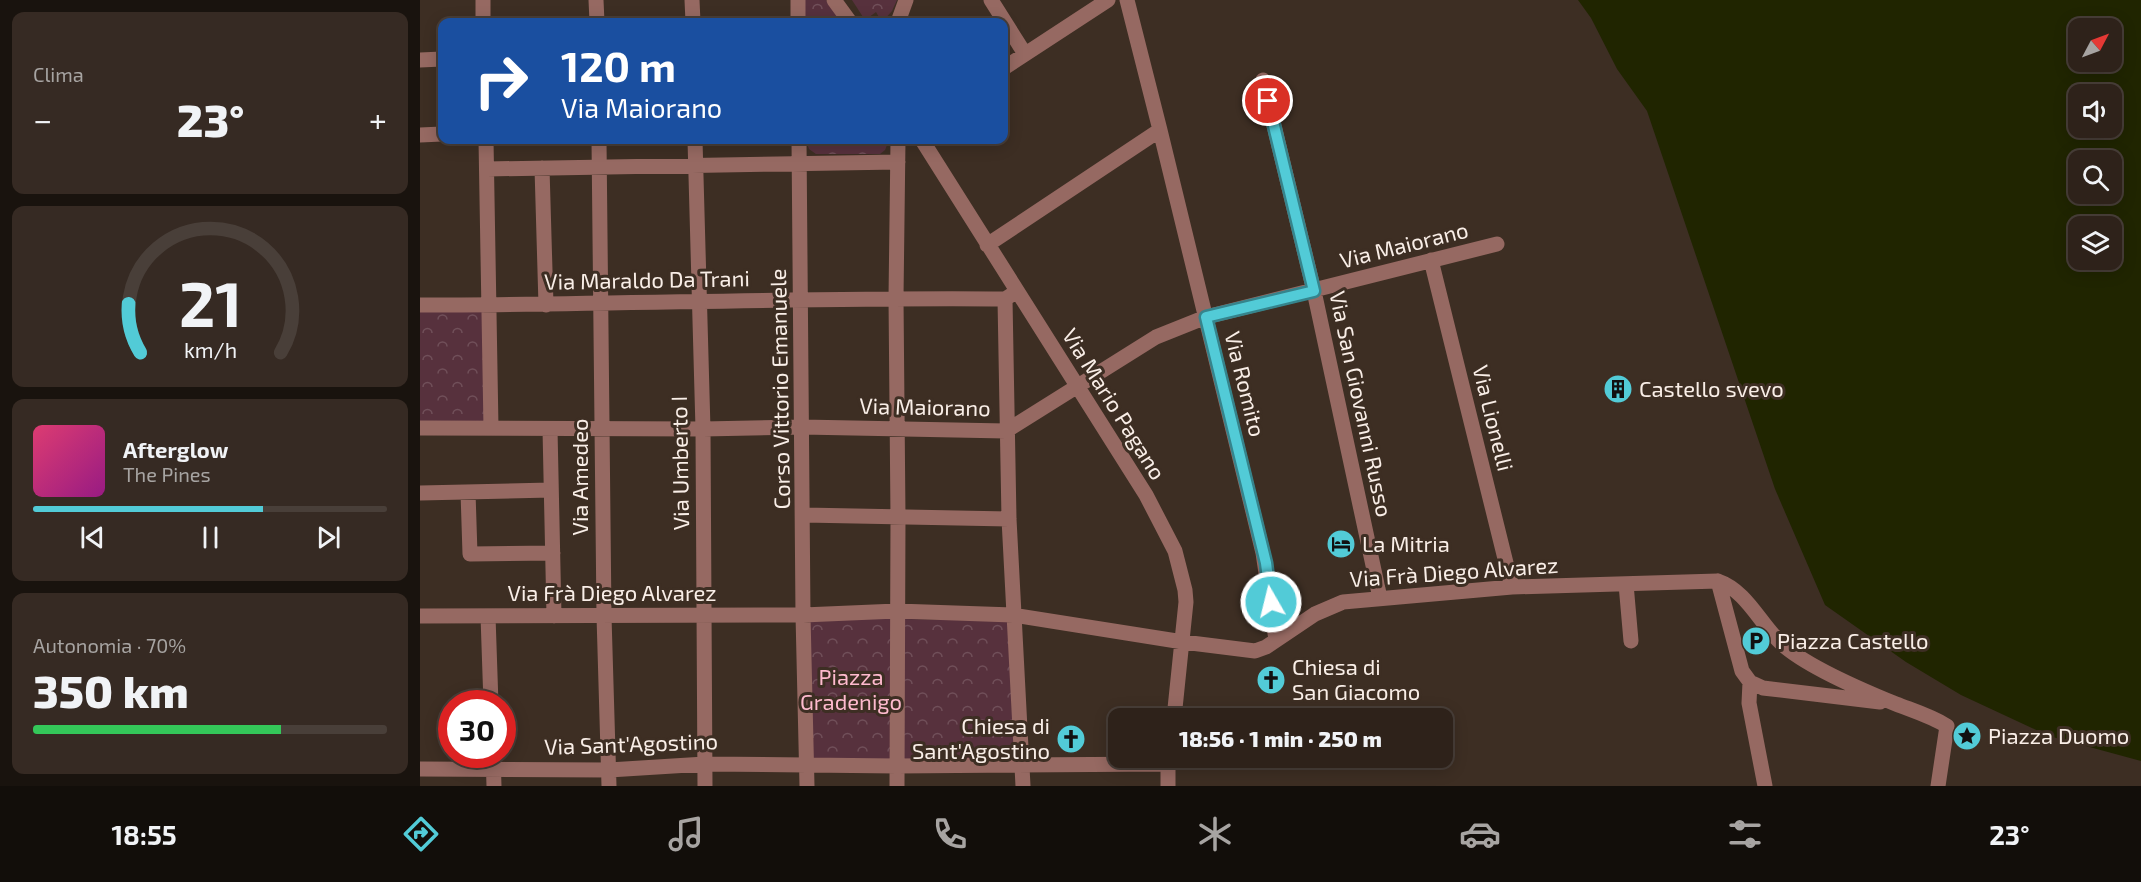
<!DOCTYPE html>
<html lang="it">
<head>
<meta charset="utf-8">
<style>
  :root { --surface:#2e221a; --page:#362a23; --text:#f1f3f6; --muted:#a7a4a2; --line:#493f39; --accent:#52cbd7 }
  body { margin:0; font-family:"Exo 2",sans-serif; background:var(--page); color:var(--text); height:100vh; display:flex; flex-direction:column; font-size:22px; white-space:nowrap }
  * { box-sizing:border-box; margin:0 }
  p { font-size:20px; color:var(--muted) }
  .icon { flex:none; width:33px; height:33px; fill:none; stroke:currentColor; stroke-width:2; stroke-linecap:round; stroke-linejoin:round }
  .map { position:relative; flex:1; overflow:hidden }
  .drawer { display:flex; flex-direction:column; gap:12px; padding:12px; background:#19130e; width:420px }
  .drawer>* { flex:none }
  .banner { position:absolute; left:18px; top:18px; width:570px; height:126px; border-radius:12px; box-shadow:0 3px 15px #0003,0 0 0 2px var(--line); background:#1a4fa0; color:#fff; overflow:hidden }
  .needle { width:39px; rotate:49deg }
  .controls { position:absolute; left:1648px; top:18px; display:grid; gap:12px }
  .controls a { display:grid; place-items:center; width:54px; height:54px; border-radius:12px; background:var(--surface); box-shadow:0 3px 15px #0003,0 0 0 2px var(--line); font-size:30px }
  .speed { position:absolute; left:18px; top:690px; display:flex; gap:12px; font-size:30px; font-weight:700; text-align:center }
  .speed>* { display:grid; place-content:center; width:78px; height:78px; border-radius:50%; background:var(--surface); box-shadow:0 3px 15px #0003,0 0 0 2px var(--line); line-height:1 }
  .speed .limit { border:9px solid #d22; background:#fff; color:#111 }
  .pin { position:absolute; display:grid; place-items:center; width:51px; height:51px; color:#fff; margin:-26px; border:3px solid #fff; border-radius:50%; box-shadow:0 2px 6px #0007 }
  .me { position:absolute; width:66px; margin:-33px; rotate:352deg; stroke-linejoin:round; filter:drop-shadow(0 0 4px #0008) }
  .turn { display:flex; align-items:center; gap:21px; height:126px; padding:0 24px; font-size:27px }
  .turn .icon { width:78px; height:78px; stroke-width:2.5 }
  .turn b { display:block; font-size:42px; line-height:51px }
  .big { font-size:45px; font-weight:800; line-height:1.1 }
  .drawer .card { flex:1; display:flex; flex-direction:column; justify-content:center; gap:9px; min-width:0; padding:0 21px; border-radius:12px; background:var(--page) }
  .drawer .dial { align-items:center; gap:0 }
  .dial svg { height:156px; overflow:visible; fill:none; stroke:var(--line); stroke-width:7; stroke-linecap:round; text-anchor:middle }
  .dial text { fill:var(--text); stroke:none }
  .song { display:flex; align-items:center; gap:18px }
  .cover { width:72px; height:72px; border-radius:9px; background:linear-gradient(135deg,hsl(340 70% 55%),hsl(310 70% 35%)) }
  .played { height:6px; border-radius:3px; background:linear-gradient(90deg,var(--accent) 65%,var(--line) 65%) }
  .keys { display:flex; justify-content:space-around; direction:ltr }
  .heat { display:flex; justify-content:space-between; align-items:center; font-size:33px; direction:ltr }
  .charge { height:9px; border-radius:4px; background:linear-gradient(90deg,#34c759 70%,var(--line) 0) }
  .trip { position:absolute; left:688px; top:708px; width:345px; height:60px; border-radius:12px; background:var(--surface); box-shadow:0 3px 15px #0003,0 0 0 2px var(--line); font-weight:800; line-height:60px; text-align:center }
  .dock { display:flex; height:96px; justify-content:space-around; align-items:center; background:#120e0a; color:var(--muted) }
  .dock .icon { width:42px; height:42px }
  .dock .selected { color:var(--accent) }
  .dock b { font-size:27px; color:var(--text) }
  main { display:flex; flex:1; min-height:0 }
  .map>svg:first-child { display:block }
  .forest { fill:url(#forest-crowns) }
  .water { fill:#202500; fill-rule:evenodd }
  .lines { fill:none; stroke-linecap:round; stroke-linejoin:round }
  .minor { stroke:#966962; stroke-width:15 }
  .route-casing { stroke:#35848c; stroke-width:15 }
  .route { stroke:#52cbd7; stroke-width:10 }
  .labels { text-anchor:middle; stroke-width:6; stroke-linejoin:round; paint-order:stroke }
  .street-label { font-size:22px; fill:#f9eee7; stroke:#3d2e23 }
  .poi-label { font-size:22px; fill:#f9eee7; stroke:#3d2e23; text-anchor:start }
  .park-label { font-size:22px; fill:#febace; stroke:#3d2e23 }
</style>
</head>
<body>
<main>
<section class="drawer">
<div class="card"><p>Clima</p>
<div class="heat"><a>−</a><b class="big">23°</b><a>+</a></div>
</div>
<div class="card dial"><svg viewBox="0 0 100 80">
<path d="M14 69A42 42 0 1 1 86 69"/>
<path d="M14 69A42 42 0 0 1 8 44" stroke="#52cbd7"/>
<text x="50" y="56" font-size="32" font-weight="700">21</text>
<text x="50" y="72" font-size="11">km/h</text>
</svg></div>
<div class="card">
<div class="song"><i class="cover"></i><div><b>Afterglow</b><p>The Pines</p></div></div>
<div class="played"></div>
<div class="keys"><svg class="icon" aria-label="previous" viewBox="0 0 24 24"><path d="M18 5L8 12l10 7zM5 5v14"/></svg><svg class="icon" aria-label="pause" viewBox="0 0 24 24"><path d="M8 5v14M16 5v14"/></svg><svg class="icon" aria-label="next" viewBox="0 0 24 24"><path d="M6 5l10 7-10 7zM19 5v14"/></svg></div>
</div>
<div class="card"><p>Autonomia · 70%</p><b class="big">350 km</b><div class="charge"></div></div>
</section>
<div class="map">
<svg width="1721" height="786" viewBox="0 0 1721 786">
  <defs>
    <pattern id="forest-crowns" width="20" height="18" patternUnits="userSpaceOnUse" patternTransform="scale(1.5)"><rect width="20" height="18" fill="#57313d"/><path d="M2 6a3 3 0 1 1 6 0M12 15a3 3 0 1 1 6 0" fill="none" stroke="#704f59"/></pattern>
  </defs>
  <rect width="100%" height="100%" fill="#3d2e23"/>
  <!-- forest -->
  <path class="forest" d="M384,0H406L421,22H385Z
    M432,0H477L472,11L462,22L456,12L445,20Z
    M386,140H469L465,150L460,154H396L389,149Z
    M64,308L66,423L0,424V309Z
    M472,617V760L393,761L389,620Z
    M484,619L588,621L594,759H484Z"/>
  <!-- water -->
  <path class="water" d="M1158,0H1721V761L1629,736L1541,695L1486,662L1405,605L1355,489L1227,111L1197,69L1171,18ZM1659,28H1692V62H1659ZM1659,94H1692V128H1659ZM1659,160H1692V194H1659ZM1659,226H1692V260H1659Z"/>
  <g class="lines">
    <!-- minor -->
    <path class="minor" d="M63,0V22
      M176,0L177,22
      M272,0L273,22
      M414,0L430,22
      M571,0L605,54
      M707,0L740,130L843,553L856,640
      M378,22V0
      M478,22L486,0
      M0,60L22,59
      M584,68L688,0
      M843,80L894,291L960,598
      M0,135L22,134
      M66,140L71,428
      M179,140L184,616L189,786
      M275,140L283,429L285,786
      M379,140L383,615L387,786
      M502,140L726,495L755,551L765,590L766,602L754,718
      M122,168L126,305
      M67,169L478,162
      M567,245L740,130
      M1011,260L1092,587
      M585,299L589,519L603,786
      M0,305C195,305 390,297 585,299L596,292
      M0,428L283,429L382,427L586,431L736,337L786,317L1077,244
      M130,429L134,616
      M48,492L50,554L133,553
      M0,493L131,490
      M384,515L589,519
      M1298,581L1322,671L1330,682L1343,688L1460,702
      M1206,584L1211,641
      M0,616L383,615L477,611L593,615L763,642L835,651L846,647L895,614L923,602L1092,587L1298,581C1327,591 1340,624 1362,644C1387,667 1444,691 1476,704C1494,711 1511,716 1527,726L1518,786
      M68,616L71,704
      M1330,682L1329,703L1345,786
      M73,754L74,786
      M748,758V786
      M0,769L189,770L285,764L477,766L747,764
      M477,786L478,517L476,298L478,140"/>
  </g>
  <g class="lines">
    <!-- route casing -->
    <g class="route-casing">
      <path id="route" d="M848,101L894,291L786,317L846,563L851,602"/>
    </g>
    <!-- route -->
    <use href="#route" class="route"/>
  </g>
  <!-- icons -->
  <defs>
    <g id="building-disc" transform="scale(1.5)"><circle r="9.5" fill="#52cbd7" stroke="#3d2e23"/><path d="M-4-6H4V6H1V3H-1V6H-4ZM-2.5-4.3h1.7v1.8h-1.7ZM.8-4.3h1.7v1.8H.8ZM-2.5-1h1.7V.8h-1.7ZM.8-1h1.7V.8H.8Z" fill="#111"/></g>
    <g id="hotel-disc" transform="scale(1.5)"><circle r="9.5" fill="#52cbd7" stroke="#3d2e23"/><path d="M-6-4.5h1.5V1H6V5H4.5V3h-9V5H-6ZM-4 0a1.8 1.8 0 1 1 3.6 0ZM.5 0V-2.5h3Q6-2.5 6 0Z" fill="#111"/></g>
    <g id="parking-disc" transform="scale(1.5)"><circle r="9.5" fill="#52cbd7" stroke="#3d2e23"/><path d="M-3.5-5.5H1a3.5 3.5 0 0 1 0 7H-1V5.5H-3.5ZM-1-3.4V-.6H.8a1.4 1.4 0 0 0 0-2.8Z" fill="#111"/></g>
    <g id="church-disc" transform="scale(1.5)"><circle r="9.5" fill="#52cbd7" stroke="#3d2e23"/><path d="M-1.2-6h2.4v3.5h3.3v2.4h-3.3V6h-2.4V-.1h-3.3v-2.4h3.3Z" fill="#111"/></g>
    <g id="sight-disc" transform="scale(1.5)"><circle r="9.5" fill="#52cbd7" stroke="#3d2e23"/><path d="M0-6L1.8-2.2L6-1.7L2.9 1.2L3.7 5.4L0 3.3L-3.7 5.4L-2.9 1.2L-6-1.7L-1.8-2.2Z" fill="#111"/></g>
  </defs>
  <g fill-rule="evenodd">
    <use href="#building-disc" x="1198" y="389"/>
    <use href="#hotel-disc" x="921" y="544"/>
    <use href="#parking-disc" x="1336" y="641"/>
    <use href="#church-disc" x="851" y="680"/>
    <use href="#sight-disc" x="1547" y="736"/>
    <use href="#church-disc" x="651" y="739"/>
  </g>
  <g class="labels">
    <!-- street labels -->
    <g class="street-label">
      <text transform="translate(984 245) rotate(-14)" y="8">Via Maiorano</text>
      <text transform="translate(227 280) rotate(-1)" y="8">Via Maraldo Da Trani</text>
      <text transform="translate(825 384) rotate(76)" y="8">Via Romito</text>
      <text transform="translate(360 389) rotate(-91)" y="8">Corso Vittorio Emanuele</text>
      <text transform="translate(694 404) rotate(58)" y="8">Via Mario Pagano</text>
      <text transform="translate(941 404) rotate(78)" y="8">Via San Giovanni Russo</text>
      <text transform="translate(505 407) rotate(1)" y="8">Via Maiorano</text>
      <text transform="translate(1073 418) rotate(76)" y="8">Via Lionelli</text>
      <text transform="translate(260 463) rotate(-91)" y="8">Via Umberto I</text>
      <text transform="translate(160 477) rotate(-90)" y="8">Via Amedeo</text>
      <text transform="translate(1034 572) rotate(-4)" y="8">Via Frà Diego Alvarez</text>
      <text x="192" y="601">Via Frà Diego Alvarez</text>
      <text transform="translate(211 744) rotate(-2)" y="8">Via Sant'Agostino</text>
    </g>
    <!-- poi labels -->
    <g class="poi-label">
      <text x="1219" y="397">Castello svevo</text>
      <text x="942" y="552">La Mitria</text>
      <text x="1357" y="649">Piazza Castello</text>
      <text x="872" y="675">Chiesa di<tspan x="872" dy="25">San Giacomo</tspan></text>
      <text x="630" y="734" text-anchor="end">Chiesa di<tspan x="630" dy="25">Sant'Agostino</tspan></text>
      <text x="1568" y="744">Piazza Duomo</text>
    </g>
    <!-- park labels -->
    <g class="park-label">
      <text x="431" y="685">Piazza<tspan x="431" dy="25">Gradenigo</tspan></text>
    </g>
  </g>
</svg>
<div class="controls">
<a><svg class="needle" viewBox="-14 -14 28 28"><path d="M0-13l5 13h-10z" fill="#e53935"/><path d="M0 13l5-13h-10z" fill="#a7a4a2"/></svg></a>
<a><svg class="icon" aria-label="sound" viewBox="0 0 24 24"><path d="M4 9h4l5-4v14l-5-4H4zM17 9q2 3 0 6"/></svg></a>
<a><svg class="icon" aria-label="search" viewBox="0 0 24 24"><circle cx="10" cy="10" r="6"/><path d="M15 15l6 6"/></svg></a>
<a><svg class="icon" aria-label="layers" viewBox="0 0 24 24"><path d="M12 4l9 5-9 5-9-5zM3 14l9 5 9-5"/></svg></a>
</div>
<div class="speed"><div class="limit">30</div></div>
<div class="pin" style="left:848px;top:101px;background:#d93025"><svg class="icon" aria-label="arrive" viewBox="0 0 24 24"><path d="M6 21V4h12l-3 4 3 4H6"/></svg></div>
<svg class="me" style="left:851px;top:602px" viewBox="-20 -20 40 40"><circle r="17" fill="#52cbd7" stroke="#fff" stroke-width="3"/><path d="M0-11L8 9 0 5-8 9z" fill="#fff"/></svg>
<div class="trip">18:56 · 1 min · 250 m</div>
<div class="banner">
<div class="turn"><svg class="icon" aria-label="right" viewBox="0 0 24 24"><path d="M7 20v-9h11M14 6l5 5-5 5"/></svg><div><b>120 m</b>Via Maiorano</div></div>
</div>
</div>
</main>
<nav class="dock">
<b>18:55</b>
<svg class="icon selected" aria-label="directions" viewBox="0 0 24 24"><path d="M12 3l9 9-9 9-9-9zM9 14v-3h6M13 9l2 2-2 2"/></svg>
<svg class="icon" aria-label="music" viewBox="0 0 24 24"><path d="M9 18V5l10-2v13"/><circle cx="6" cy="18" r="3"/><circle cx="16" cy="16" r="3"/></svg>
<svg class="icon" aria-label="phone" viewBox="0 0 24 24"><path d="M5 4h4l2 5-3 2q2 4 5 5l2-3 5 2v4C11 20 4 13 5 4z"/></svg>
<svg class="icon" aria-label="climate" viewBox="0 0 24 24"><path d="M12 3v18M4 7l16 10M4 17L20 7"/></svg>
<svg class="icon" aria-label="car" viewBox="0 0 24 24"><path d="M5 17H2v-5l4-1 3-4h7l3 4 3 1v5h-3M9 17h6M6 11h13"/><circle cx="7" cy="17" r="2"/><circle cx="17" cy="17" r="2"/></svg>
<svg class="icon" aria-label="filters" viewBox="0 0 24 24"><path d="M4 7h16M4 17h16"/><circle cx="9" cy="7" r="2"/><circle cx="15" cy="17" r="2"/></svg>
<b>23°</b>
</nav>
</body>
</html>
